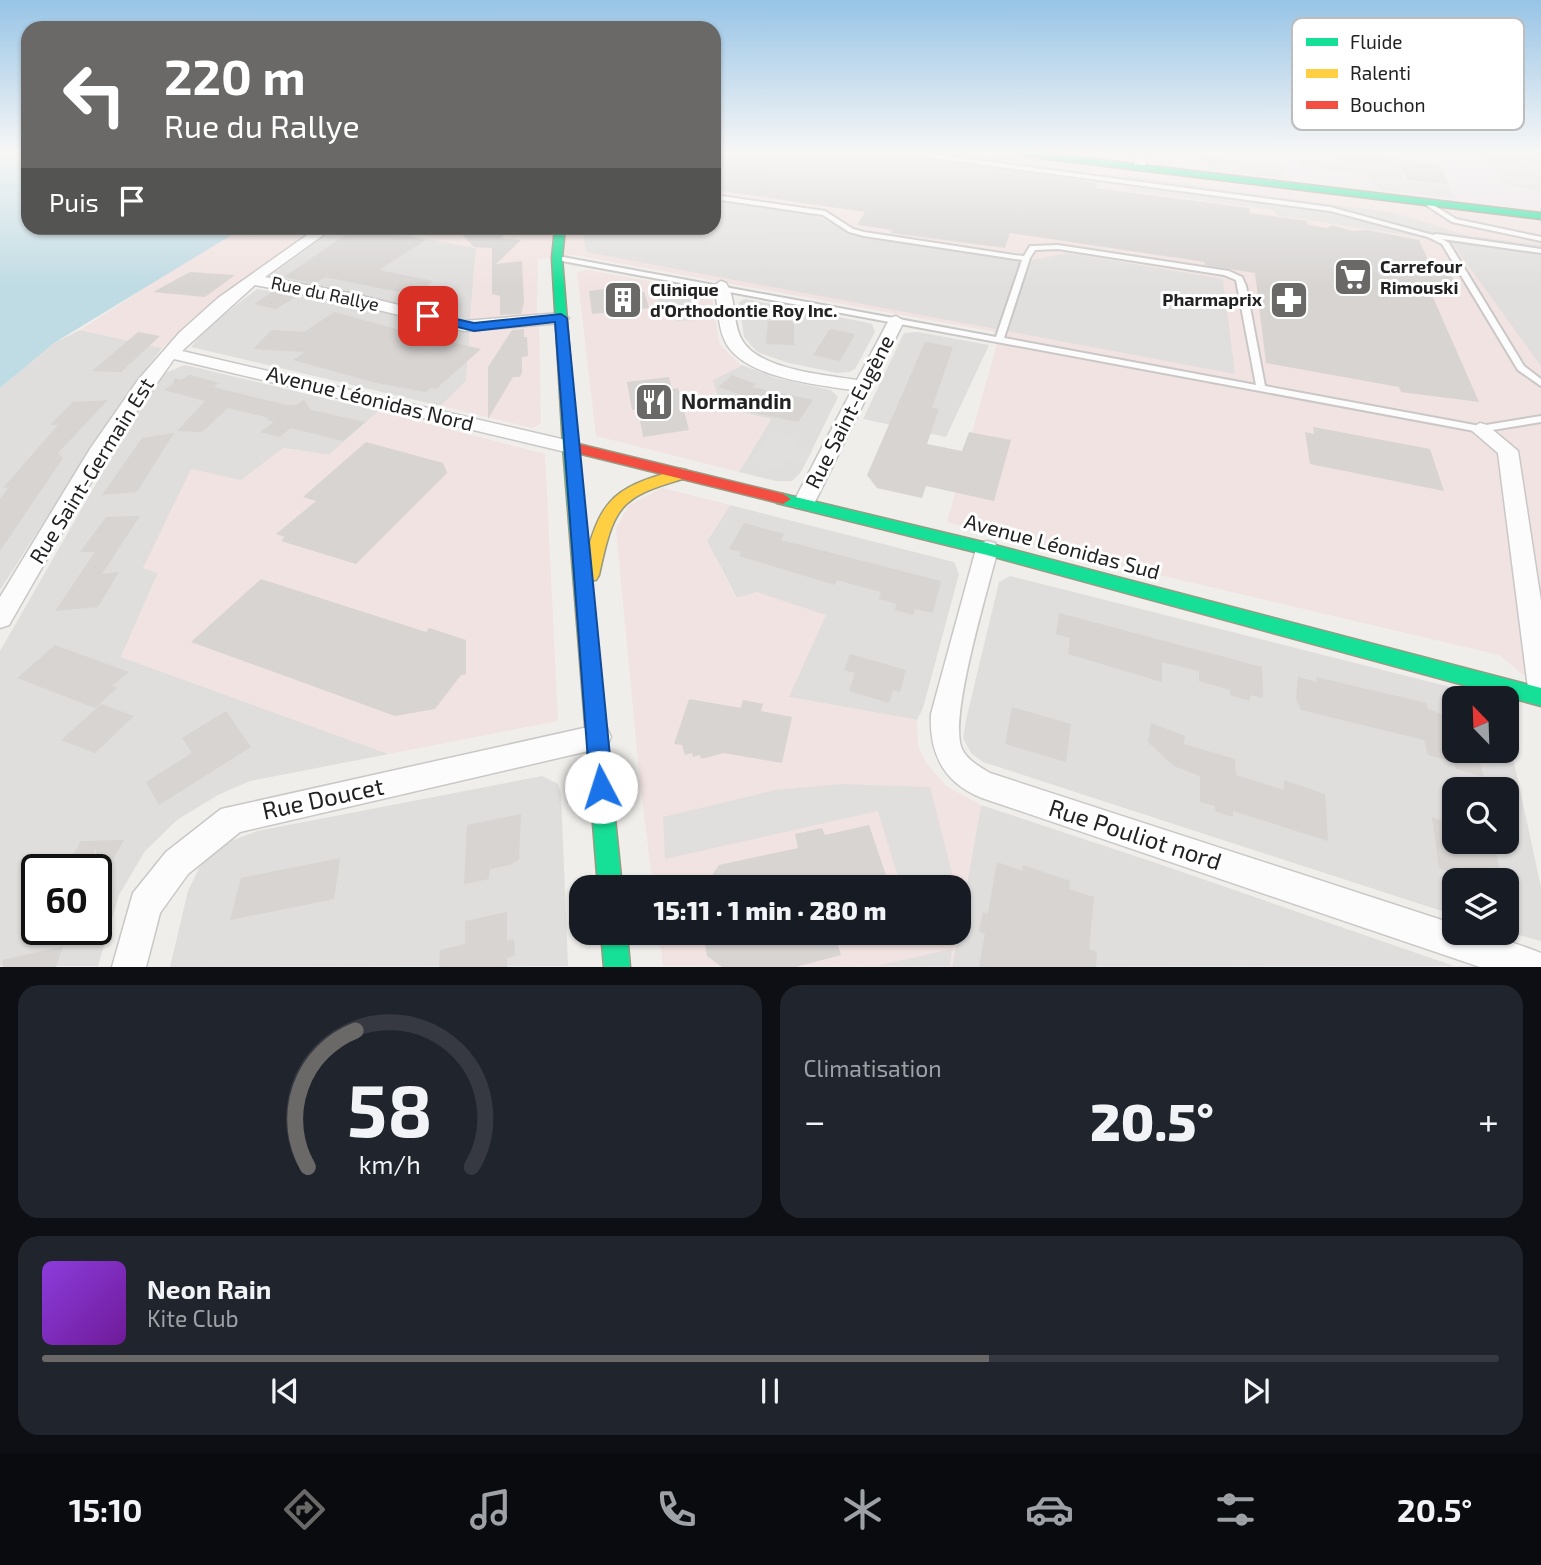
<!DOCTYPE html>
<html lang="fr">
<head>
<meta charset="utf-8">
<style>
  :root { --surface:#171b24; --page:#20242c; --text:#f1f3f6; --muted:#9ea1a6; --line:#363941; --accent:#6a6968 }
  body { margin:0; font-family:"Exo 2",sans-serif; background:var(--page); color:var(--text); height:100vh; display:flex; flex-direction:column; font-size:26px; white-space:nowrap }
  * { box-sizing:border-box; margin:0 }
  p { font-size:23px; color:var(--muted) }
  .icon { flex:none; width:38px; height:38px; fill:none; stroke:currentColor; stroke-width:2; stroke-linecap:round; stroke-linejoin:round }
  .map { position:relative; height:967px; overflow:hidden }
  .drawer { display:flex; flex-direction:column; gap:18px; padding:18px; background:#0d0f14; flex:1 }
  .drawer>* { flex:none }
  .guide { position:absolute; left:21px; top:21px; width:700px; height:214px; border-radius:21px; box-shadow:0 2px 5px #0004; background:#6a6968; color:#fff; overflow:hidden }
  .needle { width:46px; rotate:337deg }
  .controls { position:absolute; left:1442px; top:686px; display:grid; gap:14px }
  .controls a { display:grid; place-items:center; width:77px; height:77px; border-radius:14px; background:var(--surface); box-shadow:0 2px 5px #0004; font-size:35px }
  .speed { position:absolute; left:21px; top:854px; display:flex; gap:14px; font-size:35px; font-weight:700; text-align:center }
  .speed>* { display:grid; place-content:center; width:91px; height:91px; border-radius:50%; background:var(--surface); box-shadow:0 2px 5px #0004; line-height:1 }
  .speed .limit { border:4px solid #111; border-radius:10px; background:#fff; color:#111 }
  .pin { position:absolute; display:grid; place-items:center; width:60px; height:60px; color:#fff; margin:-30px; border-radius:14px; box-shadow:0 4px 10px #0006 }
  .me { position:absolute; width:77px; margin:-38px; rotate:355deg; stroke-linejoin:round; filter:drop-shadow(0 0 5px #0008) }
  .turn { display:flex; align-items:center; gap:24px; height:147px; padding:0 28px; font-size:32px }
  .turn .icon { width:91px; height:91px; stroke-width:2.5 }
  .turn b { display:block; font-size:49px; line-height:60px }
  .then { display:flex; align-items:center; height:66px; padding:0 28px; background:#0003; gap:14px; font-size:26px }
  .big { font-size:52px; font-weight:800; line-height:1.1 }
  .drawer .widget { flex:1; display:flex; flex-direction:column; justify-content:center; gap:10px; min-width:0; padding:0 24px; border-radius:21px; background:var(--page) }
  .drawer .dial { align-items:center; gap:0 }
  .dial svg { height:182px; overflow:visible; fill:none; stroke:var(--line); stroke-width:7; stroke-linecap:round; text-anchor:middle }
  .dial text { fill:var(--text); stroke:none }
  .song { display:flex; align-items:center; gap:21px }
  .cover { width:84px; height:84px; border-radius:10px; background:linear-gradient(135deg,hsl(270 70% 55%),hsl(280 70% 35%)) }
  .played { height:7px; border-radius:4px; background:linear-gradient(90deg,var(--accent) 65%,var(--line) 65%) }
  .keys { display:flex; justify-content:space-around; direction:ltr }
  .heat { display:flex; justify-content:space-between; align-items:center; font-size:38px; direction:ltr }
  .drawer .tiles { flex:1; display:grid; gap:18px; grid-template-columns:1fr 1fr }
  .widget:last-child { grid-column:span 2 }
  .trip { position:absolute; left:569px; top:875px; width:402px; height:70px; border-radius:21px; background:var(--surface); box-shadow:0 2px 5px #0004; font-weight:800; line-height:70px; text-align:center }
  .menu { display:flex; height:112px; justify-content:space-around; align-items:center; background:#090b0e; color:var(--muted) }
  .menu .icon { width:49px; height:49px }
  .menu .selected { color:var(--accent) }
  .menu b { font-size:32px; color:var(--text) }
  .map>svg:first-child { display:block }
  .residential { fill:#dfdedc; fill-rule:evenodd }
  .commercial { fill:#f1e3e1 }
  .industrial { fill:#ede4e9 }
  .parking { fill:#e0dfde }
  .water { fill:#bfdbe3 }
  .building { fill:#d7d4d2 }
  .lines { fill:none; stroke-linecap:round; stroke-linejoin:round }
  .lane-casing { stroke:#c9c8c7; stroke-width:4 }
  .street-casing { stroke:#c9c8c7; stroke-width:3 }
  .fast-casing { stroke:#999a82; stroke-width:3 }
  .slow-casing { stroke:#999a82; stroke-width:3 }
  .jam-casing { stroke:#999a82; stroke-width:3 }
  .lane { fill:#fdfcfc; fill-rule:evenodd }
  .street { fill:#fdfcfc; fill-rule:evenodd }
  .fast { fill:#16e098; fill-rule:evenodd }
  .slow { fill:#ffcf43; fill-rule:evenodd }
  .jam { fill:#f24e42; fill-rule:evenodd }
  .route { fill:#1a73e8; stroke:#114b97; stroke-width:2 }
  .labels { text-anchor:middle; stroke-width:6; stroke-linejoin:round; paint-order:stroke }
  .far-poi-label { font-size:18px; font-weight:bold; fill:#222; stroke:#fff; text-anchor:start }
  .far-street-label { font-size:18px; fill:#222; stroke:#fff }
  .street-label { font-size:21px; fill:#222; stroke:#fff }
  .poi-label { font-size:21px; font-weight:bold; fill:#222; stroke:#fff; text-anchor:start }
  .near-street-label { font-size:24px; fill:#222; stroke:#fff }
  .key { fill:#fff; stroke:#bdbdbd; stroke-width:2 }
  .key-label { font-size:19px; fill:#222 }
</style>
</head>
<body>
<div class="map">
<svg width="1541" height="967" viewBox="0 0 1541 967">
  <rect width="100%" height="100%" fill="#f0eeeb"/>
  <!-- residential -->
  <path class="residential" d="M336,228H424L413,236L476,248L470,321L270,276Z
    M257,289L335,301L470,332L466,381L441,406L191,347L208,327Z
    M745,299L864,322L872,324L875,332L855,369L849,372L837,373L789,363L757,352L744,337L739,302Z
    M80,330L162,348L121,402L0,590V388L54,343Z
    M918,332L989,345L946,437L863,419L904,333Z
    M185,365L379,411L329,455L283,448L143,567L158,573L121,657L389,754L250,781L218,795L177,820L145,851L119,895L98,966H0V651L128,428L165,373ZM37,870H96V929H37Z
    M742,365L776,378L831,390L838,397L801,472L792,481H775L739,472L771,419L721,408L712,380Z
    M730,505L954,562L959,574L923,708L917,720L789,697L707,541Z
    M1010,576L1478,694L1485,698H1454V751H1507V730L1541,887V941L1507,932V880H1454V915L983,762L971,753L963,738L966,720L999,582ZM1454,789H1507V842H1454Z
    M542,776L558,784L561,794L568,966L170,967L188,891L199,868L214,852L231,841L257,831Z
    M981,805L1159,864L1454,966L952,967Z"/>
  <!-- commercial -->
  <path class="commercial" d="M714,153H1065L1541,211V689L1499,655L1032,545L947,522L1000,333L575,255L538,259L537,316L470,321L476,248L412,236L424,228H714Z
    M243,228L312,231L234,288L162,348L80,330L206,248Z
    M589,270L701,291L712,297L719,343L741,366L713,380L721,408L771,419L739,472L596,436L577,272Z
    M539,326L541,424L533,428L441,406L466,381L470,332Z
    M379,411L545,454L558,721L389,754L121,657L158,573L143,568L191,469L241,480L283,448L329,455Z
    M662,488L730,505L707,541L736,598L757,592L826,615L789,697L917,720L918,746L927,764L946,786L981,805L959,926V887H653L640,782L616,529L629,505Z
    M659,933H958L952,967L663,966Z"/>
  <!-- industrial -->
  <path class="industrial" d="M1065,153H1541V211L1107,158Z"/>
  <!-- parking -->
  <path class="parking" d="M1336,153L1395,156L1405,180L1447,186L1456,198L1376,190L1369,175L1300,167L1298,158L1339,163Z
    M1481,153H1541V192L1503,183Z
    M1200,156L1284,165L1286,179L1209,169V164Z
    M1126,176L1395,213L1475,238L1474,236L1541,245V366L1451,242L1277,215L1273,210L1122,189Z
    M714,201L814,215L862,237L1022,262L1068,253L1223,279L1235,374L586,252L582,228H714Z
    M676,286L692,290L690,295L697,320L678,321L676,314L663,315L658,298L671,296Z
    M771,432L799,438L794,449L812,451L805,464L787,459L781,470L752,463Z
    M841,784L930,787L955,885L901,887L878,811L665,859L663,817L775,790Z
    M952,949L950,966H876Z"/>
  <!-- water -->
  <path class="water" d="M0,153H28V228H243L54,343L0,388Z"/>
  <!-- building -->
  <path class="building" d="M714,153H866L902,157L904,154L1097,183L1096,188L1249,208L1250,213L1307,221L1308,225L1327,228L1332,225L1352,231L1367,230L1419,240L1430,264L1448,268L1456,286H1428L1479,402L1401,392L1399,387L1266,363L1255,273L1204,265L1205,262L1010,233L1005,248L891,233L892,230L857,225L865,212L714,190Z
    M1397,160L1438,164L1450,185L1407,180Z
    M456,228H510L501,238L521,240L496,264L522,261L524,302L521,314L500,315V296L492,294V248L474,247Z
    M354,229L426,240L379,270L433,281L414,295L325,277L315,284L284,277Z
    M190,272L235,275L205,297L153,292Z
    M611,288L612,291L622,290L623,293L644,292L649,308L592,314L589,291Z
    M274,291L297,296L276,309L254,304Z
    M334,312L407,332L481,349L436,389L431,388L426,392L376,383L293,360L305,352L253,349L272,330L304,332Z
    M768,321H794V345L766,344Z
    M524,329V337H527L528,356L522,357V372L520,377H513L488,419V367L512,330Z
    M830,329L855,334L840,361L813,355Z
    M138,332L160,336L121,372L92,371Z
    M925,342L953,347L932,408L939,409L927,444L962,451L969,432L1011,440L994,501L926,486L922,498L877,488L867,475Z
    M189,375L220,383L213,387L287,405H297L304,400L311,410L365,422L343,441L291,428L279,437L260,432L274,422L266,420L269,418L228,408L202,432L177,431L205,401L164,390L173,384L175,378L181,380Z
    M732,375L756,384L752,387L813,400L798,422L731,408L741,395L718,387Z
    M669,377L672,389L678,388L689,430L643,437L638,409L632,410L627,382Z
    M108,400L58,453L63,458L0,551V499L9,487L3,488L58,425H50L73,402Z
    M1313,427L1430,449L1444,491L1310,464L1305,432L1314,434Z
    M174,433L137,492L102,495L142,438Z
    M366,442L443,463L447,473L356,564L281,541L285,537L276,534L316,501L303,497Z
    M140,516L102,574L119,572L98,607L55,611L95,552H80L106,517Z
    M744,523L784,534L781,540L941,581L933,613L915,609L913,615L895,610L896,604L879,599L881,592L837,580L835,585L739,556L741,552L729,549Z
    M261,579L426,632L429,628L466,640V674L461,675L435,709L395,716L191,642Z
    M1059,613L1262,667L1263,698L1250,695V701L1230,695V690L1199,681V671L1162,662V682L1068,654L1070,638L1056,634Z
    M55,645L129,672L112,686L117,688L95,708L17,678Z
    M850,654L906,670L900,692L893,690L889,703L849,691L855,673L844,670Z
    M1298,677L1317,682L1316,677L1426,703L1428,709L1453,718L1454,751H1476L1484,777L1456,769L1454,762L1428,755L1424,740L1301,710L1296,699Z
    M689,699L741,708L743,700L763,704L761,711L792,717L782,763L724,753L701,759L700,755L693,757L692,753L685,755L682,745L674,744Z
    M101,704L134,716L95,753L61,740Z
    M1012,707L1071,724L1066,762L1005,744Z
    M226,711L251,747L159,805L146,782L192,753L182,738Z
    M1151,723L1185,736L1184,744L1235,759L1236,775L1284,790V780L1325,794L1328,841L1233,811V817L1215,811V806L1200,802V776L1174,766L1148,742Z
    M521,814L519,859L510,865L490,869L489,879L464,884L467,825Z
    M1432,817L1454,825V842H1494L1500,871L1488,867L1491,880H1473L1439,868Z
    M869,825L890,887H704L719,865L798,848L795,834L822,828L825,835Z
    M124,840L96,889V847L89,870H64L81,841Z
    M340,858L334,899L230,920L241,878Z
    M997,862L1022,871L1023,865L1070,881L1069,889L1094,897L1089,949L1097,952L1096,967H979L985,934L979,931L983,912L988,914Z
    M507,912V941L514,939L515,955L507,958V967H439L440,950L465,944V921Z
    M703,933H834L841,955L796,967H722L707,956Z
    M63,946L56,967H3L2,960Z"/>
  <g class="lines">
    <!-- lane casing -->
    <g class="lane-casing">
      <path id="lane" d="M908,153H922L1330,207L1433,235L1436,234L1541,249V253L1442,239L1449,243L1524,366L1541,379V386L1518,370L1442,244L1428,237L1330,211L911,155Z
        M714,195L825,211L853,229L864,232L1014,255L1024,256L1030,246H1033L1058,245L1229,271L1242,277L1246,286L1265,386L1480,426L1541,416V422L1480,432L557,260L553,258L557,256L996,337L1022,260L864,236L849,232L823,215L714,199ZM1058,249L1224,275L1236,280L1256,385L1004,338L1030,258L1035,250Z
        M1423,201H1427L1456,219L1541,237V241L1452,222L1423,203Z"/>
    </g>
    <!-- street casing -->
    <g class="street-casing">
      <path id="street" d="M1136,153H1148L1144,171L1134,168Z
        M317,228H333L265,277L354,294L464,321L561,313L569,318L561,323L464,331L354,304L255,285L182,351L570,441L577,443L580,447L577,451L570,453L174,359L110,449L9,625L0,628V597L90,449L138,380L180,332L218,298Z
        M721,281L726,283C737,300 732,323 742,340C759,370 826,375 857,380L890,318L896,316L904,321L812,508H796L793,503L852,390C816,384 740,378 724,339C717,323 719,303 713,286Z
        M1480,423L1487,425L1518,451L1541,601V699L1532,696L1528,688L1498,453L1470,429Z
        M987,541L995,543L998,549C989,586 948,719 962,749C967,760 980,767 990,773L1454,924V933C1485,933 1513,942 1541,953V967H1480L982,798C944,783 929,754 931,714L976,549L979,543Z
        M597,725L607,728L611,737L607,746L597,749L240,832L188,874L160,913L146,967H112L133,893L166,852L221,809Z"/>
    </g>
    <!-- fast casing -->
    <g class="fast-casing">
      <path id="fast" d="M1020,153H1043L1541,213V219L1024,156Z
        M555,228H565L562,258L577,447L622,887H598L563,447L552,258Z
        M783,494L987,543L1541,688V706L987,555L777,503L775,499L777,495Z
        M601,933H627L630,967H604Z"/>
    </g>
    <!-- slow casing -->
    <g class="slow-casing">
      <path id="slow" d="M681,469L686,470L689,474L686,478C618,497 614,507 599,575L596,580H584L581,575C600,502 606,489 681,469Z"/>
    </g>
    <!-- jam casing -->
    <g class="jam-casing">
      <path id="jam" d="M570,442L783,494L791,499L783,504L565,450L563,447Z"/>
    </g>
    <!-- lane -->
    <use href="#lane" class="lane"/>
    <!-- street -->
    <use href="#street" class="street"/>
    <!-- fast -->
    <use href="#fast" class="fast"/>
    <!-- slow -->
    <use href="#slow" class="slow"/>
    <!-- jam -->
    <use href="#jam" class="jam"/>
  </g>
  <!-- sky -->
  <linearGradient id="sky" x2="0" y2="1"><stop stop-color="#97c4e6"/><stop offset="0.53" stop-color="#f8f7f6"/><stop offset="1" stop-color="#f8f7f6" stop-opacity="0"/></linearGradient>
  <rect width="1541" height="288" fill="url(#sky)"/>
  <!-- route -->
  <path class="route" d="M428,313L474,323L561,314L567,318L613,787L609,794L601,797L593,794L590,787L555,322L474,331L424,319V314Z"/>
  <!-- icons -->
  <defs>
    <g id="supermarket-square" transform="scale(2.0125)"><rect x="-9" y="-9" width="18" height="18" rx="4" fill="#6a6968" stroke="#fff"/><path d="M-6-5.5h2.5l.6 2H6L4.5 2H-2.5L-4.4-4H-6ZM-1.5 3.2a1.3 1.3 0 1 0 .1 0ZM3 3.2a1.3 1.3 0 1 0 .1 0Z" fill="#fff"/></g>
    <g id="building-square" transform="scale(2.0125)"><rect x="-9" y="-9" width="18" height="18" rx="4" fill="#6a6968" stroke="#fff"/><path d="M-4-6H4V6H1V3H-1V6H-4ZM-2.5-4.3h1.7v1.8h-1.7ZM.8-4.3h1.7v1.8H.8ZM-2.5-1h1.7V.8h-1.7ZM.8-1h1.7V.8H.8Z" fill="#fff"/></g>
    <g id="pharmacy-square" transform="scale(2.0125)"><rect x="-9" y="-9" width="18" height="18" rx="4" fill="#6a6968" stroke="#fff"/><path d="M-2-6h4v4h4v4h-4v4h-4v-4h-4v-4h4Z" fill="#fff"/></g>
    <g id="restaurant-square" transform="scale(2.0125)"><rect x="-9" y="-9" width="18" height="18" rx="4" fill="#6a6968" stroke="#fff"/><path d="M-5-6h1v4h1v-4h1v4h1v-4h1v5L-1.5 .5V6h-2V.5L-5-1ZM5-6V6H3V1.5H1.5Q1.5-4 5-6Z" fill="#fff"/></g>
  </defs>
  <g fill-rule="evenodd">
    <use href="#supermarket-square" x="1353" y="277"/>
    <use href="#building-square" x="623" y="300"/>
    <use href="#pharmacy-square" x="1289" y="300"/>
    <use href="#restaurant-square" x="654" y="402"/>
  </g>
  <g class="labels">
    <!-- far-poi labels -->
    <g class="far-poi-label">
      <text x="1380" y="273">Carrefour<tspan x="1380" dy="21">Rimouski</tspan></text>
      <text x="650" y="296">Clinique<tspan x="650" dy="21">d'Orthodontie Roy Inc.</tspan></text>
      <text x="1262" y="306" text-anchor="end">Pharmaprix</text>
    </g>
    <!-- far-street labels -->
    <g class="far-street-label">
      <text transform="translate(325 294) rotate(12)" y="6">Rue du Rallye</text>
    </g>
    <!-- street labels -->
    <g class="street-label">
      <text transform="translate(370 399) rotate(14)" y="7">Avenue Léonidas Nord</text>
      <text transform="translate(850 412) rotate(-63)" y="7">Rue Saint-Eugène</text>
      <text transform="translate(92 471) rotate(-58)" y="7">Rue Saint-Germain Est</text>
      <text transform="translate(1062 547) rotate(15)" y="7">Avenue Léonidas Sud</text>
    </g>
    <!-- poi labels -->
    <g class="poi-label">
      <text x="681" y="409">Normandin</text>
    </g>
    <!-- near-street labels -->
    <g class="near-street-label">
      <text transform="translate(323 799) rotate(-12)" y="8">Rue Doucet</text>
      <text transform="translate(1135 835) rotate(18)" y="8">Rue Pouliot nord</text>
    </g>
  </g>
  <!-- legend -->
  <rect x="1292" y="18" width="232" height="112" rx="10" class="key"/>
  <rect x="1306" y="38" width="32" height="8" fill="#16e098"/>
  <rect x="1306" y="69" width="32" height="9" fill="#ffcf43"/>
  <rect x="1306" y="101" width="32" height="8" fill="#f24e42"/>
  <g class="key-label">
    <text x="1350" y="49">Fluide</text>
    <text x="1350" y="80">Ralenti</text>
    <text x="1350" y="112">Bouchon</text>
  </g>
</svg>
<div class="controls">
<a><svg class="needle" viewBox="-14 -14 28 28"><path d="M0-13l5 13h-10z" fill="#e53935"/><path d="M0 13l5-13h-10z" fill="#9ea1a6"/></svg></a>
<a><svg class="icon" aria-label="search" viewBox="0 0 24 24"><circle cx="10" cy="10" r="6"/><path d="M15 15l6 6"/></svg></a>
<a><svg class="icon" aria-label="layers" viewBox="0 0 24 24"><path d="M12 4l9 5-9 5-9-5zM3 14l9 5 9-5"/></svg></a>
</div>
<div class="speed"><div class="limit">60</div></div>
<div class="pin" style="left:428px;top:316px;background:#d93025"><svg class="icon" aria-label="arrive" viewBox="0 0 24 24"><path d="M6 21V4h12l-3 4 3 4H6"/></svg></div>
<svg class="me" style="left:601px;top:787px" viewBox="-20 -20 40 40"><circle r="19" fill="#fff"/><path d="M0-13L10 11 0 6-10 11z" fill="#1a73e8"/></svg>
<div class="trip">15:11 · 1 min · 280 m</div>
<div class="guide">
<div class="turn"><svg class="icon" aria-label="left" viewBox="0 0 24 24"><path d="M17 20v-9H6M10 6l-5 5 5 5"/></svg><div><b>220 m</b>Rue du Rallye</div></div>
<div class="then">Puis<svg class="icon" aria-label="arrive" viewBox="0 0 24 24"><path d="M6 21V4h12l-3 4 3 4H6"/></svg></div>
</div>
</div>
<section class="drawer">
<div class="tiles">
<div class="widget dial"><svg viewBox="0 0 100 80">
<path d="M14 69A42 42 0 1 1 86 69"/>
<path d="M14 69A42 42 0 0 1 35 9" stroke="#6a6968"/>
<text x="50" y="56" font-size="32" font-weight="700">58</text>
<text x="50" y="72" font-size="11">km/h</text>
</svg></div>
<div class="widget"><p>Climatisation</p>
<div class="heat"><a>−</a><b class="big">20.5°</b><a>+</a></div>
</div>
<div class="widget">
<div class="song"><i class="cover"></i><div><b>Neon Rain</b><p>Kite Club</p></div></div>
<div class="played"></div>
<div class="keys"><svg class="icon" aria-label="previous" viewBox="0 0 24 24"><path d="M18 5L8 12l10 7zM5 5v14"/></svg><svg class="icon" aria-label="pause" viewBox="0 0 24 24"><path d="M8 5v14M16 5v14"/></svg><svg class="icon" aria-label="next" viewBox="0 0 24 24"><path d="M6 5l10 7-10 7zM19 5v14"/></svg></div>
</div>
</div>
</section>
<nav class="menu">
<b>15:10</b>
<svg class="icon selected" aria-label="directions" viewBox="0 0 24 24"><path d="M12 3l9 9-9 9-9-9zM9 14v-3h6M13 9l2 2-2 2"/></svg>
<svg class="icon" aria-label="music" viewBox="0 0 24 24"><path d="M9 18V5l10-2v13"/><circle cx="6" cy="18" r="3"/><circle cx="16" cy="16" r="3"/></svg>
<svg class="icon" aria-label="phone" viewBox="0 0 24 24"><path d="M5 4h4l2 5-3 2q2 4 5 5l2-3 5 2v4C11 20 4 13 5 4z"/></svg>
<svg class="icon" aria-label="climate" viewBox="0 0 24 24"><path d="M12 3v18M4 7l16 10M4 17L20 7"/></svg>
<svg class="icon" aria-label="car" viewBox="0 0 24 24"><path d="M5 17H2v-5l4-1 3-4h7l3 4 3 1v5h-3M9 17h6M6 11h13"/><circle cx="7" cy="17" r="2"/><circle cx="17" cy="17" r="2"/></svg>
<svg class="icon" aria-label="filters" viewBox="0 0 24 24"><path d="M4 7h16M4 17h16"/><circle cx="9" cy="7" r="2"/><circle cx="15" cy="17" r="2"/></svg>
<b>20.5°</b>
</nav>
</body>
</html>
